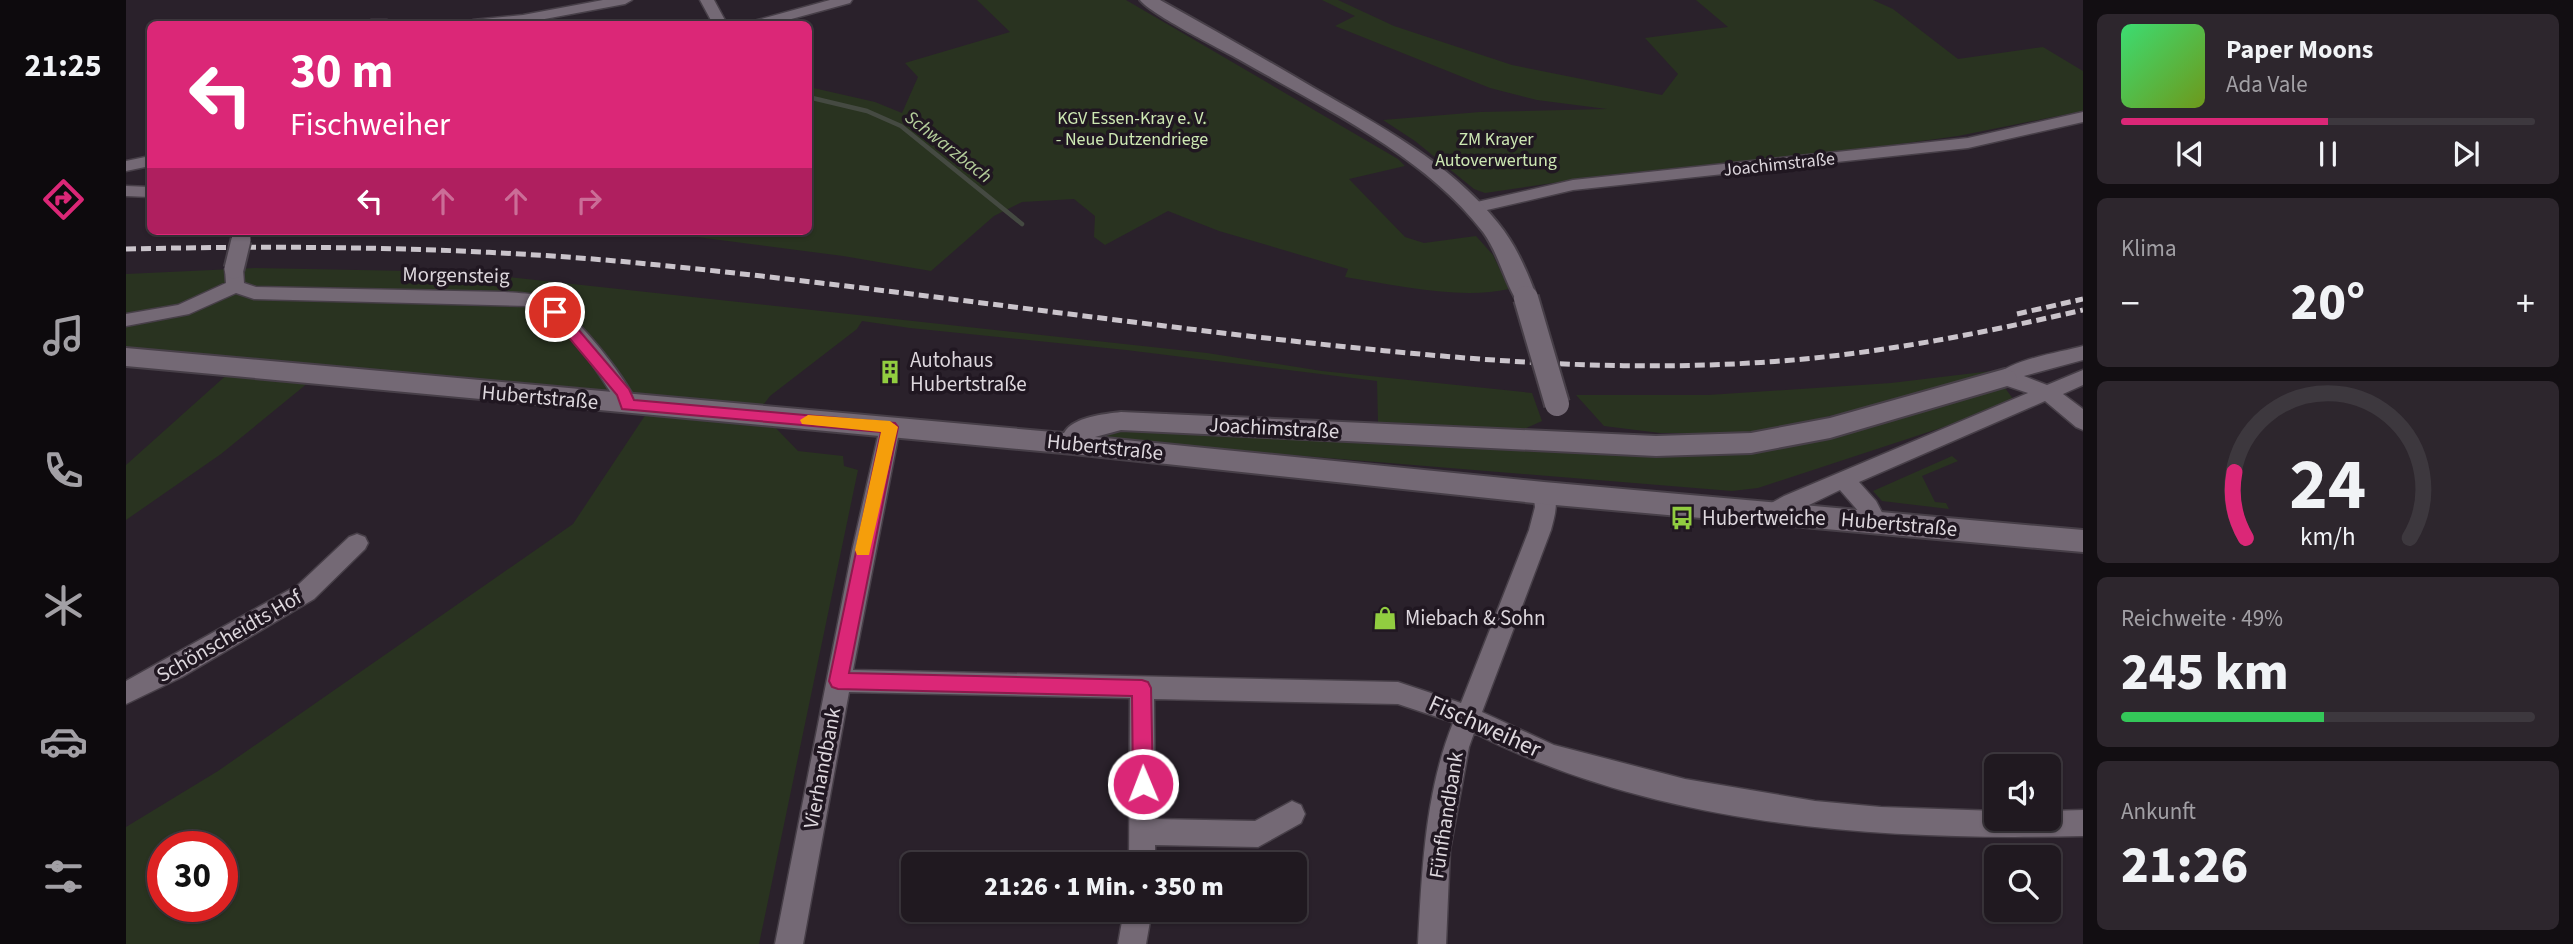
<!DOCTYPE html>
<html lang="de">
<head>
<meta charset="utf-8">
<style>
  :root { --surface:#201920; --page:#2d262d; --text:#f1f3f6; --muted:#a2a0a5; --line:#3d383e; --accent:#db2777 }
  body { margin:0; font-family:"Source Sans 3",sans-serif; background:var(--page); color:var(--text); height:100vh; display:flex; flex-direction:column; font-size:26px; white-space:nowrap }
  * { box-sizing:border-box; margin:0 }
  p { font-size:23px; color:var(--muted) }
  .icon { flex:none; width:38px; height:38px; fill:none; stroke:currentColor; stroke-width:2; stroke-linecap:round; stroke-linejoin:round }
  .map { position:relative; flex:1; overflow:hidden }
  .drawer { display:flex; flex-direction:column; gap:14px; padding:14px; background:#120e12; width:490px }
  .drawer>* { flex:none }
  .banner { position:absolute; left:21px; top:21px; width:665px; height:214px; border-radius:10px; box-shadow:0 2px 5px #0004,0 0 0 2px var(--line); background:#db2777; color:#fff; overflow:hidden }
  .controls { position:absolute; left:1858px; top:754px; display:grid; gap:14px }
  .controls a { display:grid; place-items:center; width:77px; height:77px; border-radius:10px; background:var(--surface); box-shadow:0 2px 5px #0004,0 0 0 2px var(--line); font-size:35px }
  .speed { position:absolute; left:21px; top:831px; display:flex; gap:14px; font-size:35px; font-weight:700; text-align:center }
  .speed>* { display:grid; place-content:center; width:91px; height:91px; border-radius:50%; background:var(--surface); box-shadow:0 2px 5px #0004,0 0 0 2px var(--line); line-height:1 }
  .speed .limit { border:10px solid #d22; background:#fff; color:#111 }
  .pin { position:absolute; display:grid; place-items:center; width:60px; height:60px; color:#fff; margin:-30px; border:4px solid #fff; border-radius:50%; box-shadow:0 2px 7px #0007 }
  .me { position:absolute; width:77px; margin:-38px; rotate:359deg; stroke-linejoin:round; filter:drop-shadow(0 0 5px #0008) }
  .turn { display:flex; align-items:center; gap:24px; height:147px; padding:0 28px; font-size:32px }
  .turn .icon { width:91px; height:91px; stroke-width:2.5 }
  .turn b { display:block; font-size:49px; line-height:60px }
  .lanes { display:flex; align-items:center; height:66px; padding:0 28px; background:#0003; justify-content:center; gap:35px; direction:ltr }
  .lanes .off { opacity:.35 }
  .big { font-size:52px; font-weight:800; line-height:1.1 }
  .drawer .card { flex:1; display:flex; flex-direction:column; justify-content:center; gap:10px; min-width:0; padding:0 24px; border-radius:10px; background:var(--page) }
  .drawer .dial { align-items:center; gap:0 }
  .dial svg { height:182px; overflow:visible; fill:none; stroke:var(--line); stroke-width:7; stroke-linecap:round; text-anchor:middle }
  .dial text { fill:var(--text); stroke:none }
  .song { display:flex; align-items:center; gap:21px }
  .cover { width:84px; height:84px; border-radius:10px; background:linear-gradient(135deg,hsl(140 70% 55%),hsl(80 70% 35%)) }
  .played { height:7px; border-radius:4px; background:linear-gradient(90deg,var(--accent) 50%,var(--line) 50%) }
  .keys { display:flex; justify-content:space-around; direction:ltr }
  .heat { display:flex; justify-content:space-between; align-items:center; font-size:38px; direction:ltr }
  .charge { height:10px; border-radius:5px; background:linear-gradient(90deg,#34c759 49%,var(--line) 0) }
  .trip { position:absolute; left:775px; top:852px; width:406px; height:70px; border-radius:10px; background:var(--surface); box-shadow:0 2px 5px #0004,0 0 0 2px var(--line); font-weight:800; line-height:70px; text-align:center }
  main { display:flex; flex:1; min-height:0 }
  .menu { display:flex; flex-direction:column; width:126px; justify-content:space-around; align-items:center; background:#0d0a0d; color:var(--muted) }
  .menu .icon { width:49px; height:49px }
  .menu .selected { color:var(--accent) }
  .menu b { font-size:32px; color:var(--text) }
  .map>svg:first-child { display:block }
  .green { fill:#293320; fill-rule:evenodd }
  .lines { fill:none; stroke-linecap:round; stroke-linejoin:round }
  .stream { stroke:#454a42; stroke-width:4.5 }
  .minor-casing { stroke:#473f48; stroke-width:3 }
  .tertiary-casing { stroke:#473f48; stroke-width:4 }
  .minor { fill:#746975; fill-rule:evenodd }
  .tertiary { fill:#746975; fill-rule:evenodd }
  .rail { stroke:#cac4cb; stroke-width:5; stroke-dasharray:10 5; stroke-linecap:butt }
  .minor-bridge-far1-casing { stroke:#473f48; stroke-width:18; stroke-linecap:butt }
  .minor-bridge-casing { stroke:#473f48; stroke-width:23; stroke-linecap:butt }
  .tertiary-bridge-casing { stroke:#473f48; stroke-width:28; stroke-linecap:butt }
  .minor-bridge-far1 { stroke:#746975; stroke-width:16 }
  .minor-bridge { stroke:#746975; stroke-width:19 }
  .tertiary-bridge { stroke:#746975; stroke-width:24 }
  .route { fill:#db2777; stroke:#8e194d; stroke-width:2 }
  .slow { fill:#f59e0b }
  .labels { text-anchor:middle; stroke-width:7; stroke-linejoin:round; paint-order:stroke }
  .far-park-label { font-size:18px; fill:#cde8b3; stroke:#201721 }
  .far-street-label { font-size:18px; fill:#ddd7dd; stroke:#201721 }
  .far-water-label { font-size:19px; font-style:italic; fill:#b4ce9b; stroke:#201721 }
  .street-label { font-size:21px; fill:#ddd7dd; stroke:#201721 }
  .poi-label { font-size:21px; fill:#ddd7dd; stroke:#201721; text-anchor:start }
  .near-street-label { font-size:24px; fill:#ddd7dd; stroke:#201721 }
</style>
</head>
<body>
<main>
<nav class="menu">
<b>21:25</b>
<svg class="icon selected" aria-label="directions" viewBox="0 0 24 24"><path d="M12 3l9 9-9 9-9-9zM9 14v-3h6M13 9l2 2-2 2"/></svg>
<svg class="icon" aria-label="music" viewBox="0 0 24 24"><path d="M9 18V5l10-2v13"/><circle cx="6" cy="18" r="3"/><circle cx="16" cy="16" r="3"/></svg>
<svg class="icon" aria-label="phone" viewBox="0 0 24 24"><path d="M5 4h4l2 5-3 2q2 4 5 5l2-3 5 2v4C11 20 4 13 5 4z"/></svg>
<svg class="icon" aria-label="climate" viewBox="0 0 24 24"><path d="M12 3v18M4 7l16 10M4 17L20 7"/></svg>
<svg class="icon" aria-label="car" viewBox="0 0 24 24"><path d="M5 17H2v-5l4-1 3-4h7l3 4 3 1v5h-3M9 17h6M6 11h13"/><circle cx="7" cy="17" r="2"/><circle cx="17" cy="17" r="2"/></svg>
<svg class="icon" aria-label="filters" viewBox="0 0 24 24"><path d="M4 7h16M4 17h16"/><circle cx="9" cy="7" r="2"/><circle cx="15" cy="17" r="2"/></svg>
</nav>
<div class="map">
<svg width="1957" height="944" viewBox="0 0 1957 944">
  <rect width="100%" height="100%" fill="#2a212b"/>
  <!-- green -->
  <path class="green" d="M851,0H1000L1272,159L1279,166L1223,179L1279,237L1298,243L1350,236L1367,255L1383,289C1334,300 1270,285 1219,277L1222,269L1093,231L1042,211L979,245L968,237L969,216L948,199L896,202L868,216L805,271L717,256L525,231H682L683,87L749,102L776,113L792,77L779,63L884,32Z
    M1196,0H1212L1268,26L1386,65L1536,95L1552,74L1519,38L1602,27L1570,0H1747L1767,9L1832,59L1917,47L1957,71V111L1832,136L1737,149L1482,175L1359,193L1348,189L1289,141L1257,120L1354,112L1481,109L1411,100L1364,88L1209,26L1229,16Z
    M129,268L336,272L1081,353L1196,371L1406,393L1416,421L1398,429L1252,422L1251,381L1000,350L784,328L736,321L731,329L644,396L630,415L503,404L499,393C473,362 440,306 399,299L428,312L496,394L499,402L138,368L0,352V274Z
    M1874,370L1785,397L1631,433H1534L1478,426L1450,395H1582L1765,383Z
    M105,371L188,378L95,454L0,520V465Z
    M1879,388L1888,400L1836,421L1632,488L1606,491L969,439L994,427L1415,447L1492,455L1601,453L1656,445Z
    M522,411L643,421L672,451L717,456L718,466L732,470L633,944H0V827L92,771L447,524ZM37,847H96V906H37Z
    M1826,456L1832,461L1796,476L1809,502L1820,503L1823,509L1756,501L1747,491Z"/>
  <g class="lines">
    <!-- stream -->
    <path class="stream" d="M682,97L741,111L775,126L896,224"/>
    <!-- minor casing -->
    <g class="minor-casing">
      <path id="minor" d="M477,0H506L499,4L397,23L340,24L347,20L397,15Z
        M574,0H588L601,24H587Z
        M704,0H726L724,3L647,24H626L628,21Z
        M245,20H261L268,24H238Z
        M1957,112V122L1842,148L1447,190L1348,213L1340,208L1342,204L1447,180L1842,138Z
        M24,156V166L0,171V161Z
        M0,186L24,187V197L0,196Z
        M108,263L117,269L118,283L130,287L379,292C391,293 405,293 416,297C448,309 498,375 512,405L509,410L502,412L495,410C477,378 440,320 404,306L128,299L110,293L63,314L0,326V314L52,305L100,283L99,269Z
        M1957,346V360L1898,376L1921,385L1957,370V385L1937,394L1957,409V430L1950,427L1919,401L1733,482L1750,501L1761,522L1758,528L1750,531L1742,528L1734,513L1714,490L1654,519L1646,522L1638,519L1635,513L1638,507L1658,496L1902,393L1872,383L1869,378C1880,360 1936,352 1957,346Z
        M764,419L771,422L774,427L727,670L1272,682L1335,703L1403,530L1409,507L1407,493L1410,487L1418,485L1426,487C1433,502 1429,515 1425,530L1356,712L1428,745L1559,779L1689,801L1755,807L1871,811V819H1923V811L1957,810V836C1753,841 1533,827 1348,733L1343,747L1324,850L1320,944H1292C1296,870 1299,792 1327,723L1323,721L1272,704L1028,699L1029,819L1129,821L1166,801L1175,805L1179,814L1175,823L1132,847L1029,845V864H1003L1004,698L723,692L677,944H649L726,551L754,427L757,422Z
        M231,534L239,537L242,543L239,549L188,599L56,677L0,704V681L172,585L223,537Z
        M998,910H1026L1020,944H992Z"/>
    </g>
    <!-- tertiary casing -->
    <g class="tertiary-casing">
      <path id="tertiary" d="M1014,0H1034C1086,29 1137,58 1188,88C1254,126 1323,162 1372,223C1390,245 1401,271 1411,298L1408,303L1400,306L1392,303C1378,281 1373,254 1357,232C1297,154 1197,108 1114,60C1093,48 1026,15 1014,0Z
        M0,348L938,433C947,417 978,414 995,412L1530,436L1625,433L1704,418L1879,369L1888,372L1891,378L1888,384L1704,438L1625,453L1530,456L995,430L969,437L1418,482L1957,530V552L1418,504L947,454L0,366Z"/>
    </g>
    <!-- minor -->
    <use href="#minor" class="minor"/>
    <!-- tertiary -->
    <use href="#tertiary" class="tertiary"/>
    <!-- rail -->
    <path class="rail" d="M0,249C178,245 356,247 533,265C730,285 926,313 1122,336C1289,355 1457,373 1625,363C1737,357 1848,335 1957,310
      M1891,314L1957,299"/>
    <!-- minor-bridge-far1 casing -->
    <g class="minor-bridge-far1-casing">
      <path id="minor-bridge-far1" d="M115,242L117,231"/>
    </g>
    <!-- minor-bridge casing -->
    <g class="minor-bridge-casing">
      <path id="minor-bridge" d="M108,269L115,240"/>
    </g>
    <!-- tertiary-bridge casing -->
    <g class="tertiary-bridge-casing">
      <path id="tertiary-bridge" d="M1400,298L1431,404"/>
    </g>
    <!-- minor-bridge-far1 -->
    <use href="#minor-bridge-far1" class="minor-bridge-far1"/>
    <!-- minor-bridge -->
    <use href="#minor-bridge" class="minor-bridge"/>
    <!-- tertiary-bridge -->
    <use href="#tertiary-bridge" class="tertiary-bridge"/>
  </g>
  <!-- route -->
  <path class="route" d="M429,307L434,308L503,389L508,400L769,423L772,427L723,673L1016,680L1022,682L1025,688L1027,784L1024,791L1017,793L1010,791L1007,784L1006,696L712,689L706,687L703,681L755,432L496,409L491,395L424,315V308Z"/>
  <!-- slow -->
  <path class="slow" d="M682,415L764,421L772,427L743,555H731L729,550L755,432L676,424L674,420Z"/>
  <!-- icons -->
  <defs>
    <g id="building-bare" transform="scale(1.89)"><path d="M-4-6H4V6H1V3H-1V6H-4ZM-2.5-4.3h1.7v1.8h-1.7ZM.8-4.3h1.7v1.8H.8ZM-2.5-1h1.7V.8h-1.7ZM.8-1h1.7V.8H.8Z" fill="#91cd40" stroke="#201721" stroke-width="2.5" paint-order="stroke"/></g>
    <g id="bus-bare" transform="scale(1.89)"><path d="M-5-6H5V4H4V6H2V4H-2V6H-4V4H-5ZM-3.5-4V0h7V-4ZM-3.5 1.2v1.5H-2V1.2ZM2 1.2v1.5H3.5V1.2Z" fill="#91cd40" stroke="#201721" stroke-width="2.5" paint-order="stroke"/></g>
    <g id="shop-bare" transform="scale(1.89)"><path d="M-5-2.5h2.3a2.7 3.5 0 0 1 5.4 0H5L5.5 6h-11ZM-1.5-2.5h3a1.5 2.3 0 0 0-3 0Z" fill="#91cd40" stroke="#201721" stroke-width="2.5" paint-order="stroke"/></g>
  </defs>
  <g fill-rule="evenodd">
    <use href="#building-bare" x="764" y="372"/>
    <use href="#bus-bare" x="1556" y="518"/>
    <use href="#shop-bare" x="1259" y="618"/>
  </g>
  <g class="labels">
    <!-- far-park labels -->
    <g class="far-park-label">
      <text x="1006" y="124">KGV Essen-Kray e. V.<tspan x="1006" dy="21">- Neue Dutzendriege</tspan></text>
      <text x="1370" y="145">ZM Krayer<tspan x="1370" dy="21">Autoverwertung</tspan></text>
    </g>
    <!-- far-street labels -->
    <g class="far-street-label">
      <text transform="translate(1653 164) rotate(-6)" y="6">Joachimstraße</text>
    </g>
    <!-- far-water labels -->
    <g class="far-water-label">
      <text transform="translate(823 146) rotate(38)" y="7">Schwarzbach</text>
    </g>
    <!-- street labels -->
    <g class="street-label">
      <text transform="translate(330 275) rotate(1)" y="7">Morgensteig</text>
      <text transform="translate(414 397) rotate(5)" y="7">Hubertstraße</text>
      <text transform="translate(1148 428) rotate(3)" y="7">Joachimstraße</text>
      <text transform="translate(979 447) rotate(6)" y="7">Hubertstraße</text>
      <text transform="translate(1773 524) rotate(5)" y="7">Hubertstraße</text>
      <text transform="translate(103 636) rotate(-30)" y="7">Schönscheidts Hof</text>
      <text transform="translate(696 768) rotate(-79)" y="7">Vierhandbank</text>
      <text transform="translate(1320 815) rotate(-81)" y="7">Fünfhandbank</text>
    </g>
    <!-- poi labels -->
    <g class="poi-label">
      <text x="784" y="367">Autohaus<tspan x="784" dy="24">Hubertstraße</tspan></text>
      <text x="1576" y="525">Hubertweiche</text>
      <text x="1279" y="625">Miebach &amp; Sohn</text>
    </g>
    <!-- near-street labels -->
    <g class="near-street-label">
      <text transform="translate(1359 726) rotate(24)" y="8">Fischweiher</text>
    </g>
  </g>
</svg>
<div class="controls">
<a><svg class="icon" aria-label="sound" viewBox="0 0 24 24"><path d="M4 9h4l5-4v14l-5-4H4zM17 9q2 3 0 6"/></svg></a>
<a><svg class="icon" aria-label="search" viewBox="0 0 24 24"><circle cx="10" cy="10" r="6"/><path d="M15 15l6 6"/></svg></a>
</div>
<div class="speed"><div class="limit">30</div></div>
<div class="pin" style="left:429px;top:312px;background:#d93025"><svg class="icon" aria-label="arrive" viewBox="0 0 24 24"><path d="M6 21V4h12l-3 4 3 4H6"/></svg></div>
<svg class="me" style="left:1017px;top:784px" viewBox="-20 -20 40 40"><circle r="17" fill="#db2777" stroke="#fff" stroke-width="3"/><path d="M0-11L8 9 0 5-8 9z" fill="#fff"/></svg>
<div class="trip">21:26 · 1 Min. · 350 m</div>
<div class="banner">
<div class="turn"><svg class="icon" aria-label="left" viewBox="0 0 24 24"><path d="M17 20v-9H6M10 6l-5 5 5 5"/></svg><div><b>30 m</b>Fischweiher</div></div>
<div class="lanes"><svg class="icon" aria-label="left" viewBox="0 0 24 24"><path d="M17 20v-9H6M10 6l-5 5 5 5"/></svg><svg class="icon off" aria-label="ahead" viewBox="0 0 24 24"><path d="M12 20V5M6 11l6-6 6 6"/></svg><svg class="icon off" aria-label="ahead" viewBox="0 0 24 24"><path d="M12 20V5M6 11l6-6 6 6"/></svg><svg class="icon off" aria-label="right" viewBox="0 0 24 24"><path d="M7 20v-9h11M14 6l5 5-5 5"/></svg></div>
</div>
</div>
<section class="drawer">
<div class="card">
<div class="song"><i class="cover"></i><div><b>Paper Moons</b><p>Ada Vale</p></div></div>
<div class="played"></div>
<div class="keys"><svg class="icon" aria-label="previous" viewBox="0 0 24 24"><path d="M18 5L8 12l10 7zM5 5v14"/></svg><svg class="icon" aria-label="pause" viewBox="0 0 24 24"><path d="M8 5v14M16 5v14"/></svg><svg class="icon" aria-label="next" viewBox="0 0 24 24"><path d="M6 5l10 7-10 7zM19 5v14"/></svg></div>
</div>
<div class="card"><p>Klima</p>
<div class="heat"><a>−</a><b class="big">20°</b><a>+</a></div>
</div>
<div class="card dial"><svg viewBox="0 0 100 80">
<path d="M14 69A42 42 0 1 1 86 69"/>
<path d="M14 69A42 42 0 0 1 9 40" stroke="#db2777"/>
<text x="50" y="56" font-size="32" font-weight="700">24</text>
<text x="50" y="72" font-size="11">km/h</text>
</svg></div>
<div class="card"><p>Reichweite · 49%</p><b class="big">245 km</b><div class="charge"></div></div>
<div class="card"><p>Ankunft</p><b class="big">21:26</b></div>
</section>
</main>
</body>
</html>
